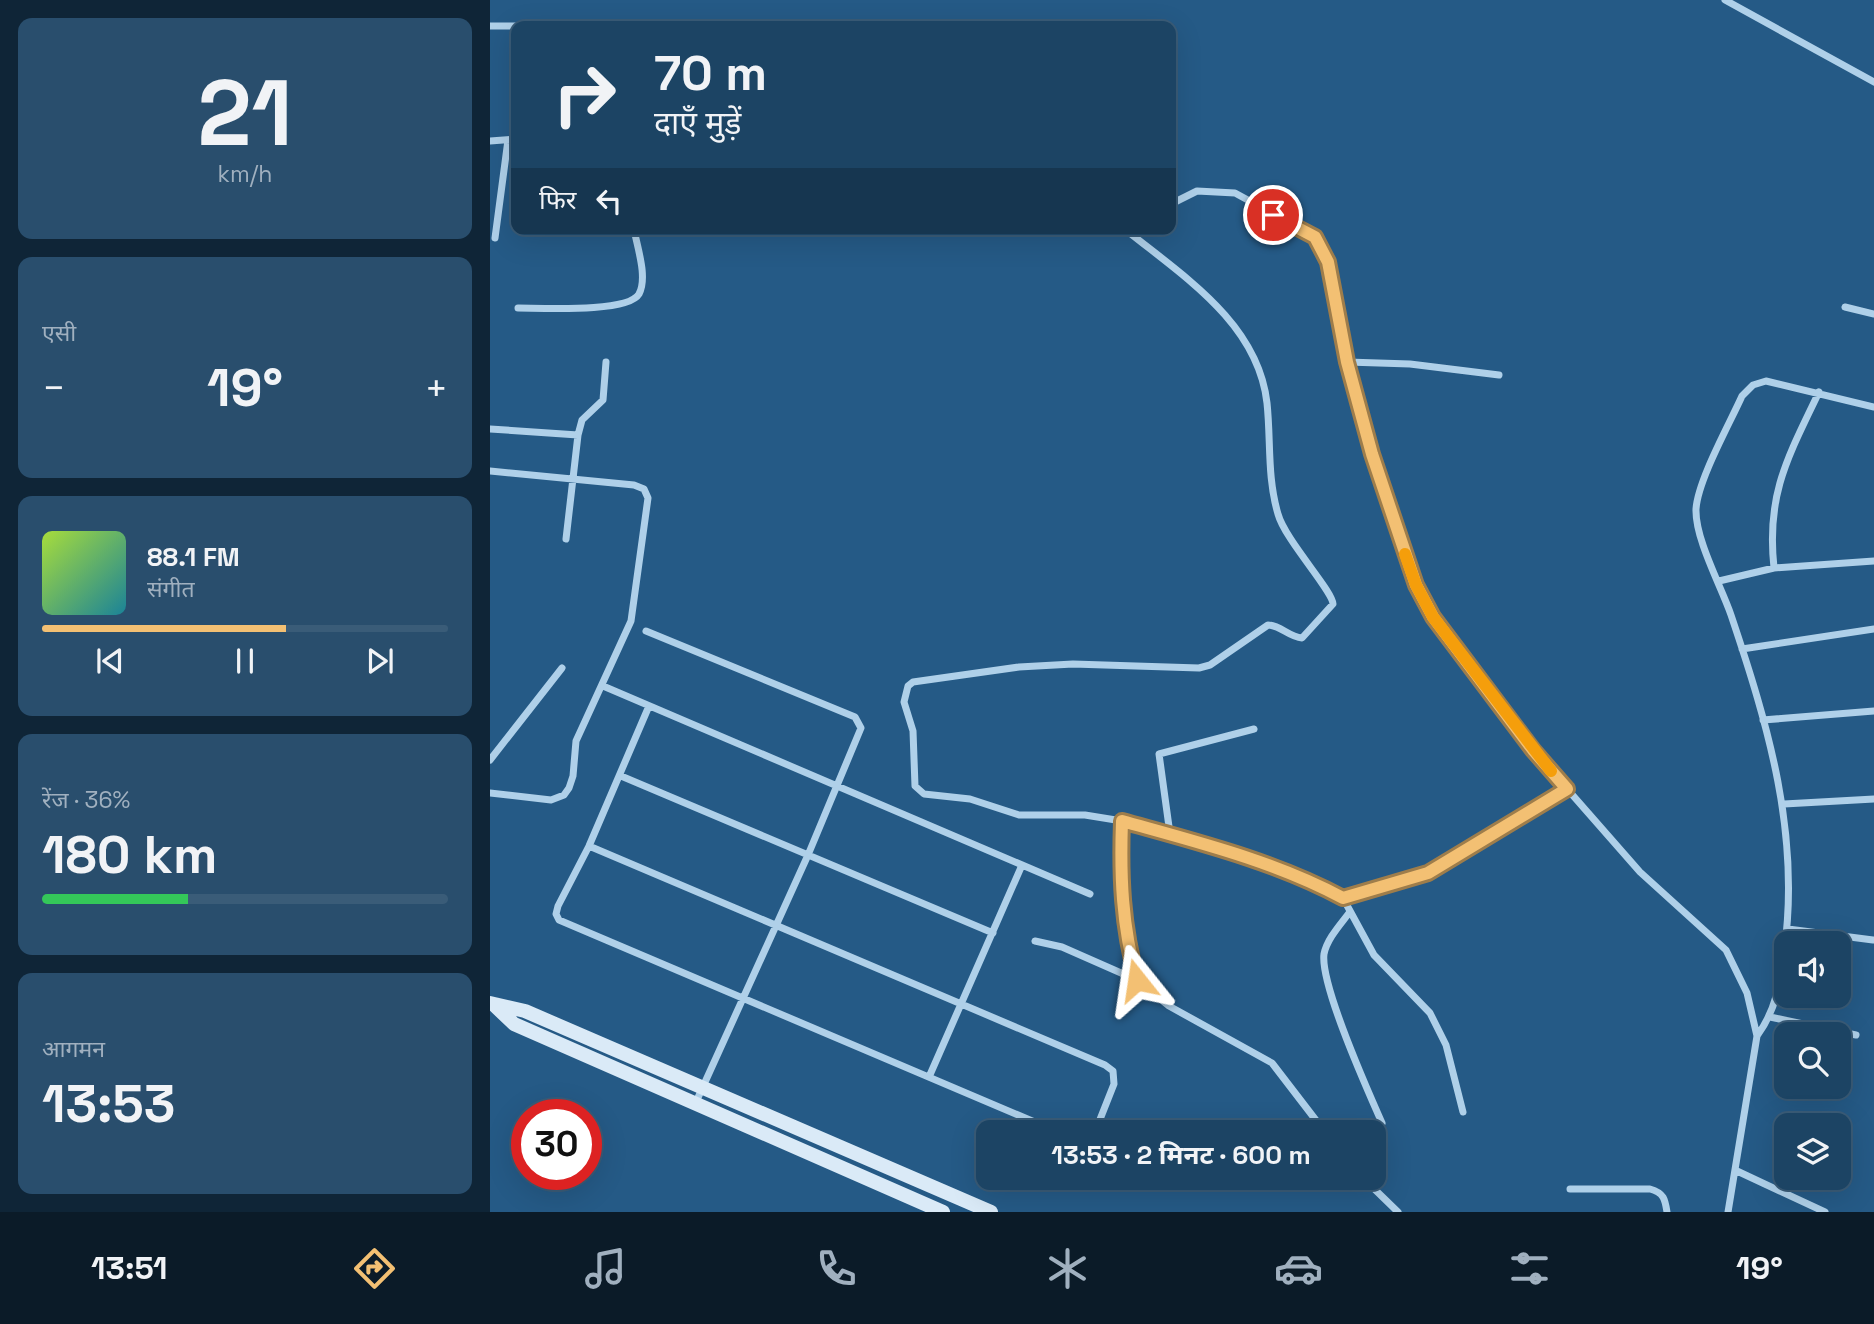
<!DOCTYPE html>
<html lang="hi">
<head>
<meta charset="utf-8">
<style>
  :root { --surface:#1c4464; --page:#294e6d; --text:#f1f3f6; --muted:#a0b0bf; --line:#3a5c78; --accent:#f3c073 }
  body { margin:0; font-family:"Space Grotesk","Noto Sans Devanagari",sans-serif; background:var(--page); color:var(--text); height:100vh; display:flex; flex-direction:column; font-size:26px; white-space:nowrap }
  * { box-sizing:border-box; margin:0 }
  p { font-size:23px; color:var(--muted) }
  .icon { flex:none; width:38px; height:38px; fill:none; stroke:currentColor; stroke-width:2; stroke-linecap:round; stroke-linejoin:round }
  .map { position:relative; flex:1; overflow:hidden }
  .panel { display:flex; flex-direction:column; gap:18px; padding:18px; background:#0f2537; width:490px }
  .panel>* { flex:none }
  .banner { position:absolute; left:21px; top:21px; width:665px; height:214px; border-radius:14px; box-shadow:0 7px 28px #0002,0 0 0 2px var(--line); background:#1c4464; color:var(--text); overflow:hidden }
  .tools { position:absolute; left:1284px; top:931px; display:grid; gap:14px }
  .tools a { display:grid; place-items:center; width:77px; height:77px; border-radius:14px; background:var(--surface); box-shadow:0 7px 28px #0002,0 0 0 2px var(--line); font-size:35px }
  .speed { position:absolute; left:21px; top:1099px; display:flex; gap:14px; font-size:35px; font-weight:700; text-align:center }
  .speed>* { display:grid; place-content:center; width:91px; height:91px; border-radius:50%; background:var(--surface); box-shadow:0 7px 28px #0002,0 0 0 2px var(--line); line-height:1 }
  .speed .limit { border:10px solid #d22; background:#fff; color:#111 }
  .pin { position:absolute; display:grid; place-items:center; width:60px; height:60px; color:#fff; margin:-30px; border:4px solid #fff; border-radius:50%; box-shadow:0 2px 7px #0007 }
  .me { position:absolute; width:77px; margin:-38px; rotate:345deg; stroke-linejoin:round; filter:drop-shadow(0 0 5px #0008) }
  .turn { display:flex; align-items:center; gap:24px; height:147px; padding:0 28px; font-size:32px }
  .turn .icon { width:91px; height:91px; stroke-width:2.5 }
  .turn b { display:block; font-size:49px; line-height:60px }
  .then { display:flex; align-items:center; height:66px; padding:0 28px; background:#0003; gap:14px; font-size:26px }
  .big { font-size:52px; font-weight:700; line-height:1.1 }
  .panel .widget { flex:1; display:flex; flex-direction:column; justify-content:center; gap:10px; min-width:0; padding:0 24px; border-radius:14px; background:var(--page) }
  .panel .dial { align-items:center; gap:0 }
  .dial b { font-size:91px; line-height:1 }
  .song { display:flex; align-items:center; gap:21px }
  .cover { width:84px; height:84px; border-radius:10px; background:linear-gradient(135deg,hsl(80 70% 55%),hsl(190 70% 35%)) }
  .played { height:7px; border-radius:4px; background:linear-gradient(90deg,var(--accent) 60%,var(--line) 60%) }
  .keys { display:flex; justify-content:space-around; direction:ltr }
  .heat { display:flex; justify-content:space-between; align-items:center; font-size:38px; direction:ltr }
  .charge { height:10px; border-radius:5px; background:linear-gradient(90deg,#34c759 36%,var(--line) 0) }
  .trip { position:absolute; left:486px; top:1120px; width:410px; height:70px; border-radius:14px; background:var(--surface); box-shadow:0 7px 28px #0002,0 0 0 2px var(--line); font-weight:700; line-height:70px; text-align:center }
  .tabs { display:flex; height:112px; justify-content:space-around; align-items:center; background:#0b1b28; color:var(--muted) }
  .tabs .icon { width:49px; height:49px }
  .tabs .on { color:var(--accent) }
  .tabs b { font-size:32px; color:var(--text) }
  main { display:flex; flex:1; min-height:0 }
  .map>svg:first-child { display:block }
  .lines { fill:none; stroke-linecap:round; stroke-linejoin:round }
  .street { stroke:#afd0e9; stroke-width:7 }
  .secondary { stroke:#daeaf7; stroke-width:14 }
  .route-casing { stroke:#9e7d4b; stroke-width:18 }
  .route { stroke:#f3c073; stroke-width:12 }
  .slow { stroke:#f59e0b; stroke-width:12 }
</style>
</head>
<body>
<main>
<section class="panel">
<div class="widget dial"><b>21</b><p>km/h</p></div>
<div class="widget"><p>एसी</p>
<div class="heat"><a>−</a><b class="big">19°</b><a>+</a></div>
</div>
<div class="widget">
<div class="song"><i class="cover"></i><div><b>88.1 FM</b><p>संगीत</p></div></div>
<div class="played"></div>
<div class="keys"><svg class="icon" aria-label="previous" viewBox="0 0 24 24"><path d="M18 5L8 12l10 7zM5 5v14"/></svg><svg class="icon" aria-label="pause" viewBox="0 0 24 24"><path d="M8 5v14M16 5v14"/></svg><svg class="icon" aria-label="next" viewBox="0 0 24 24"><path d="M6 5l10 7-10 7zM19 5v14"/></svg></div>
</div>
<div class="widget"><p>रेंज · 36%</p><b class="big">180 km</b><div class="charge"></div></div>
<div class="widget"><p>आगमन</p><b class="big">13:53</b></div>
</section>
<div class="map">
<svg width="1384" height="1212" viewBox="0 0 1384 1212">
  <rect width="100%" height="100%" fill="#255a86"/>
  <g class="lines">
    <!-- street -->
    <path class="street" d="M1235,0L1384,82
      M0,26H35
      M0,141L26,139
      M681,204L707,191L745,193L825,237L838,262L857,362L882,454L926,585L943,617L1043,750L1150,872L1236,950L1257,993L1267,1036L1238,1212
      M636,230C693,276 768,323 777,403C781,441 777,477 788,514C795,540 843,591 843,604L812,638C799,637 790,625 778,625L720,665L709,668L583,664L529,667L423,682L418,686L414,702L423,731L425,786L434,794L480,799L529,815H595L632,821L780,865L817,878L853,898L884,955L940,1013L956,1045L973,1112
      M5,238L18,140
      M1355,307L1384,314
      M28,308C51,308 138,313 149,294C158,277 147,247 144,229
      M857,362L920,364L1009,375
      M0,429L88,435
      M0,471L144,485L154,489L158,498L141,621L86,741L83,776L79,788L74,795L61,800L0,793
      M76,539L88,435L92,420L113,400L116,362
      M1284,568C1276,494 1298,457 1329,392
      M1229,581L1284,568L1384,561
      M156,631L365,717L371,728L318,855L206,1102
      M1252,649L1384,629
      M113,686L600,894
      M159,706L99,846L68,906L66,914L69,920L568,1132
      M1273,720L1384,711
      M0,760L72,668
      M131,776L503,933
      M1294,804L1384,799
      M632,821L630,883L637,945L647,980L679,1006L782,1063L835,1132
      M680,834L669,754L764,729
      M99,846L615,1065L623,1071L624,1084L605,1132
      M853,898L938,873L1077,789
      M859,913C850,925 837,939 834,954C830,985 878,1091 892,1123
      M1298,929L1383,940
      M545,941L572,947L647,980
      M1280,1017L1366,1035
      M1267,1036C1286,1010 1290,984 1294,952C1311,835 1278,725 1241,615C1231,586 1205,539 1206,509C1208,480 1239,425 1252,396L1263,385L1276,381L1384,407
      M439,1077L532,865
      M1247,1171L1335,1212
      M873,1178L908,1212
      M585,1182L587,1178
      M1080,1189H1160C1174,1193 1175,1199 1177,1212"/>
    <!-- secondary -->
    <path class="secondary" d="M0,1003L35,1011L501,1212
      M3,1004L24,1024L453,1212"/>
  </g>
  <g class="lines">
    <!-- route casing -->
    <g class="route-casing">
      <path id="route" d="M647,980C632,926 630,876 632,821C707,842 784,861 853,898L938,873L1077,789L1043,750L943,617L926,585L882,454L857,362L838,262L825,237L783,215"/>
    </g>
    <!-- route -->
    <use href="#route" class="route"/>
    <!-- slow -->
    <path class="slow" d="M915,554L926,585L943,617L1061,771"/>
  </g>
</svg>
<div class="tools">
<a><svg class="icon" aria-label="sound" viewBox="0 0 24 24"><path d="M4 9h4l5-4v14l-5-4H4zM17 9q2 3 0 6"/></svg></a>
<a><svg class="icon" aria-label="search" viewBox="0 0 24 24"><circle cx="10" cy="10" r="6"/><path d="M15 15l6 6"/></svg></a>
<a><svg class="icon" aria-label="layers" viewBox="0 0 24 24"><path d="M12 4l9 5-9 5-9-5zM3 14l9 5 9-5"/></svg></a>
</div>
<div class="speed"><div class="limit">30</div></div>
<div class="pin" style="left:783px;top:215px;background:#d93025"><svg class="icon" aria-label="arrive" viewBox="0 0 24 24"><path d="M6 21V4h12l-3 4 3 4H6"/></svg></div>
<svg class="me" style="left:647px;top:980px" viewBox="-20 -20 40 40"><path d="M0-17L14 15 0 8-14 15z" fill="#f3c073" stroke="#fff" stroke-width="4"/></svg>
<div class="trip">13:53 · 2 मिनट · 600 m</div>
<div class="banner">
<div class="turn"><svg class="icon" aria-label="right" viewBox="0 0 24 24"><path d="M7 20v-9h11M14 6l5 5-5 5"/></svg><div><b>70 m</b>दाएँ मुड़ें</div></div>
<div class="then">फिर<svg class="icon" aria-label="left" viewBox="0 0 24 24"><path d="M17 20v-9H6M10 6l-5 5 5 5"/></svg></div>
</div>
</div>
</main>
<nav class="tabs">
<b>13:51</b>
<svg class="icon on" aria-label="directions" viewBox="0 0 24 24"><path d="M12 3l9 9-9 9-9-9zM9 14v-3h6M13 9l2 2-2 2"/></svg>
<svg class="icon" aria-label="music" viewBox="0 0 24 24"><path d="M9 18V5l10-2v13"/><circle cx="6" cy="18" r="3"/><circle cx="16" cy="16" r="3"/></svg>
<svg class="icon" aria-label="phone" viewBox="0 0 24 24"><path d="M5 4h4l2 5-3 2q2 4 5 5l2-3 5 2v4C11 20 4 13 5 4z"/></svg>
<svg class="icon" aria-label="climate" viewBox="0 0 24 24"><path d="M12 3v18M4 7l16 10M4 17L20 7"/></svg>
<svg class="icon" aria-label="car" viewBox="0 0 24 24"><path d="M5 17H2v-5l4-1 3-4h7l3 4 3 1v5h-3M9 17h6M6 11h13"/><circle cx="7" cy="17" r="2"/><circle cx="17" cy="17" r="2"/></svg>
<svg class="icon" aria-label="filters" viewBox="0 0 24 24"><path d="M4 7h16M4 17h16"/><circle cx="9" cy="7" r="2"/><circle cx="15" cy="17" r="2"/></svg>
<b>19°</b>
</nav>
</body>
</html>
